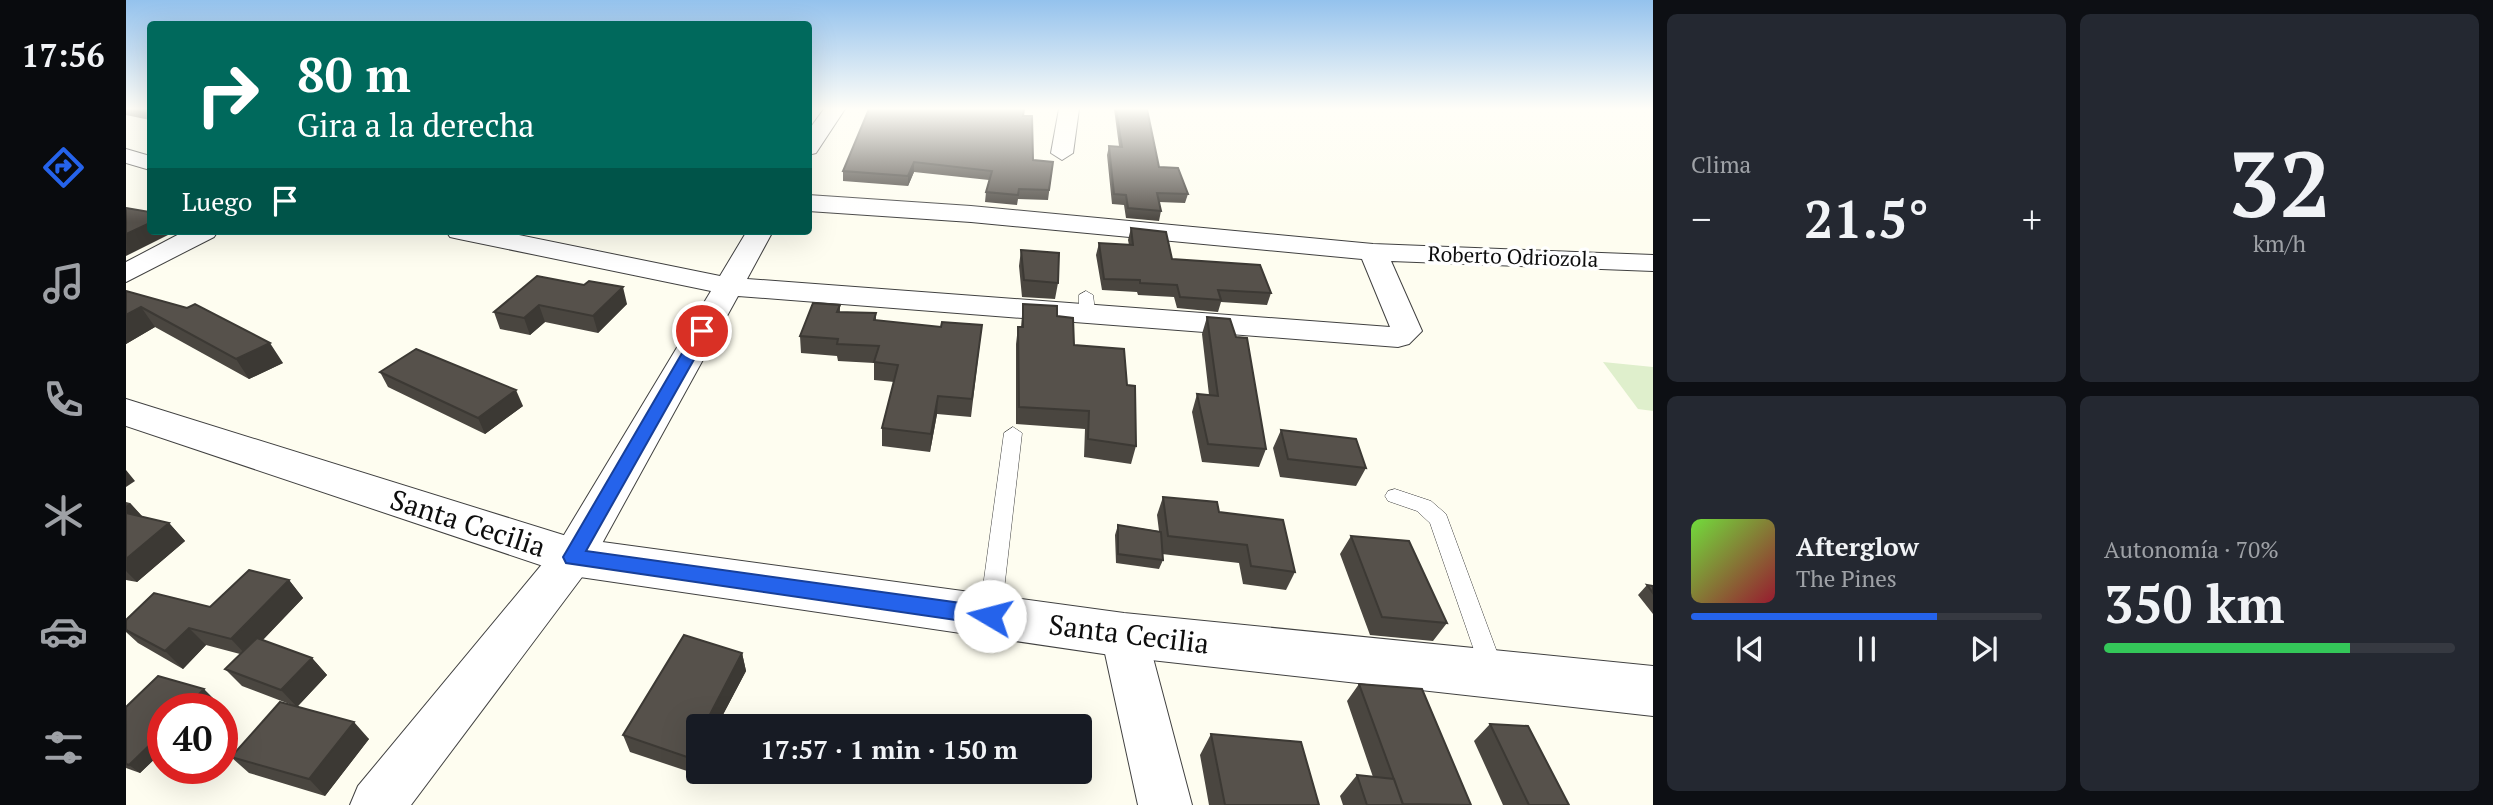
<!DOCTYPE html>
<html lang="es">
<head>
<meta charset="utf-8">
<style>
  :root { --surface:#171b24; --page:#242831; --text:#f1f3f6; --muted:#9ea1a6; --line:#363941; --accent:#2563eb }
  body { margin:0; font-family:"PT Serif",serif; background:var(--page); color:var(--text); height:100vh; display:flex; flex-direction:column; font-size:26px; white-space:nowrap }
  * { box-sizing:border-box; margin:0 }
  p { font-size:23px; color:var(--muted) }
  .icon { flex:none; width:38px; height:38px; fill:none; stroke:currentColor; stroke-width:2; stroke-linecap:round; stroke-linejoin:round }
  .map { position:relative; flex:1; overflow:hidden }
  .sheet { display:flex; flex-direction:column; gap:14px; padding:14px; background:#0d0f14; width:840px }
  .sheet>* { flex:none }
  .banner { position:absolute; left:21px; top:21px; width:665px; height:214px; border-radius:7px; box-shadow:0 7px 28px #0002; background:#00695c; color:#fff; overflow:hidden }
  .speed { position:absolute; left:21px; top:693px; display:flex; gap:14px; font-size:35px; font-weight:700; text-align:center }
  .speed>* { display:grid; place-content:center; width:91px; height:91px; border-radius:50%; background:var(--surface); box-shadow:0 7px 28px #0002; line-height:1 }
  .speed .limit { border:10px solid #d22; background:#fff; color:#111 }
  .pin { position:absolute; display:grid; place-items:center; width:60px; height:60px; color:#fff; margin:-30px; border:4px solid #fff; border-radius:50%; box-shadow:0 2px 7px #0007 }
  .me { position:absolute; width:77px; margin:-38px; rotate:278deg; stroke-linejoin:round; filter:drop-shadow(0 0 5px #0008) }
  .turn { display:flex; align-items:center; gap:24px; height:147px; padding:0 35px; font-size:32px }
  .turn .icon { width:91px; height:91px; stroke-width:2.5 }
  .turn b { display:block; font-size:49px; line-height:60px }
  .then { display:flex; align-items:center; height:66px; padding:0 35px; background:#0003; gap:14px; font-size:26px }
  .big { font-size:52px; font-weight:600; line-height:1.1 }
  .sheet .widget { flex:1; display:flex; flex-direction:column; justify-content:center; gap:10px; min-width:0; padding:0 24px; border-radius:10px; background:var(--page) }
  .sheet .dial { align-items:center; gap:0 }
  .dial b { font-size:91px; line-height:1 }
  .song { display:flex; align-items:center; gap:21px }
  .cover { width:84px; height:84px; border-radius:10px; background:linear-gradient(135deg,hsl(100 70% 55%),hsl(350 70% 35%)) }
  .played { height:7px; border-radius:4px; background:linear-gradient(90deg,var(--accent) 70%,var(--line) 70%) }
  .keys { display:flex; justify-content:space-around; direction:ltr }
  .heat { display:flex; justify-content:space-between; align-items:center; font-size:38px; direction:ltr }
  .charge { height:10px; border-radius:5px; background:linear-gradient(90deg,#34c759 70%,var(--line) 0) }
  .sheet .tiles { flex:1; display:grid; gap:14px; grid-template-columns:repeat(2,1fr) }
  .trip { position:absolute; left:560px; top:714px; width:406px; height:70px; border-radius:7px; background:var(--surface); box-shadow:0 7px 28px #0002; font-weight:600; line-height:70px; text-align:center }
  main { display:flex; flex:1; min-height:0 }
  .tab-bar { display:flex; flex-direction:column; width:126px; justify-content:space-around; align-items:center; background:#090b0e; color:var(--muted) }
  .tab-bar .icon { width:49px; height:49px }
  .tab-bar .active { color:var(--accent) }
  .tab-bar b { font-size:32px; color:var(--text) }
  .map>svg:first-child { display:block }
  .pitch { fill:#dfefcc }
  .lines { fill:none; stroke-linecap:round; stroke-linejoin:round }
  .service-casing { stroke:#414141; stroke-width:1 }
  .minor-casing { stroke:#414141; stroke-width:2 }
  .tertiary-casing { stroke:#414141; stroke-width:2 }
  .service { fill:#fff; fill-rule:evenodd }
  .minor { fill:#fff; fill-rule:evenodd }
  .tertiary { fill:#fff; fill-rule:evenodd }
  .wall { fill:#4a4640 }
  .shaded-wall { fill:#3c3934 }
  .building { fill:#56514b; stroke:#3c3934; stroke-width:2 }
  .route { fill:#2563eb; stroke:#184099; stroke-width:2 }
  .labels { text-anchor:middle; stroke-width:7; stroke-linejoin:round; paint-order:stroke }
  .far-street-label { font-size:21px; fill:#0e0e0e; stroke:#fff }
  .near-street-label { font-size:28px; fill:#0e0e0e; stroke:#fff }
</style>
</head>
<body>
<main>
<nav class="tab-bar">
<b>17:56</b>
<svg class="icon active" aria-label="directions" viewBox="0 0 24 24"><path d="M12 3l9 9-9 9-9-9zM9 14v-3h6M13 9l2 2-2 2"/></svg>
<svg class="icon" aria-label="music" viewBox="0 0 24 24"><path d="M9 18V5l10-2v13"/><circle cx="6" cy="18" r="3"/><circle cx="16" cy="16" r="3"/></svg>
<svg class="icon" aria-label="phone" viewBox="0 0 24 24"><path d="M5 4h4l2 5-3 2q2 4 5 5l2-3 5 2v4C11 20 4 13 5 4z"/></svg>
<svg class="icon" aria-label="climate" viewBox="0 0 24 24"><path d="M12 3v18M4 7l16 10M4 17L20 7"/></svg>
<svg class="icon" aria-label="car" viewBox="0 0 24 24"><path d="M5 17H2v-5l4-1 3-4h7l3 4 3 1v5h-3M9 17h6M6 11h13"/><circle cx="7" cy="17" r="2"/><circle cx="17" cy="17" r="2"/></svg>
<svg class="icon" aria-label="filters" viewBox="0 0 24 24"><path d="M4 7h16M4 17h16"/><circle cx="9" cy="7" r="2"/><circle cx="15" cy="17" r="2"/></svg>
</nav>
<div class="map">
<svg width="1527" height="805" viewBox="0 0 1527 805">
  <rect width="100%" height="100%" fill="#fefdf0"/>
  <!-- pitch -->
  <path class="pitch" d="M1477,362L1527,367V411L1512,409Z"/>
  <g class="lines">
    <!-- service casing -->
    <g class="service-casing">
      <path id="service" d="M960,291L967,295L969,311L961,316L953,311V295Z
        M887,427L896,433L875,616L872,623L864,626L856,623L853,616L878,433Z
        M1269,489L1305,501L1320,514L1378,671L1374,679L1366,682L1358,679L1304,523L1291,511L1262,501L1259,496L1262,491Z"/>
    </g>
    <!-- minor casing -->
    <g class="minor-casing">
      <path id="minor" d="M698,109H719L690,153L682,155V131Z
        M933,109H953L947,153L936,160L925,153Z
        M0,149L24,156V170L0,163Z
        M682,195L845,206L1247,244L1527,255V271L1265,261L1296,331L1283,344L1272,347L612,296L462,569L285,805H224L232,786L432,545L585,291L333,239L324,237L320,231H373L594,276L621,231H647L621,279L1264,327L1236,259L845,222L682,211Z
        M59,231H92L88,237L0,282V262Z
        M998,615L1014,621L1021,635L1066,805H1012L975,635L982,621Z"/>
    </g>
    <!-- tertiary casing -->
    <g class="tertiary-casing">
      <path id="tertiary" d="M0,399L447,538L998,613L1527,666V716L998,657L447,576L0,426Z"/>
    </g>
    <!-- service -->
    <use href="#service" class="service"/>
    <!-- minor -->
    <use href="#minor" class="minor"/>
    <!-- tertiary -->
    <use href="#tertiary" class="tertiary"/>
  </g>
  <!-- wall -->
  <path class="wall" d="M0,109H24V120L0,115Z
    M988,109H1021L1033,167L1062,194L1059,203L1033,202L1035,211L1033,221L1000,218L998,205L986,204L981,155L983,146H993Z
    M897,116L907,160L927,162L922,200L892,199L891,205L859,202L860,192L863,180L788,172L782,186L717,181V171Z
    M1005,228L1046,259L1145,293L1141,305L1095,302L1092,312L1051,308L1048,297L1012,295L1011,292L976,290L970,255L973,243L1003,245L1002,240Z
    M895,250L932,283L929,299L896,297L893,266Z
    M411,276L501,304L472,333L419,322L404,335L374,329L368,312Z
    M0,291L157,363L123,379L29,327L0,344Z
    M897,304L931,316L948,345L1001,385L1010,446L1005,464L958,457L959,429L890,424V344L892,327H895Z
    M714,305V312L750,313V320L815,327L856,325L845,417L811,414L804,452L756,446V428L768,382L748,380V363L712,361L711,356L675,353L674,336Z
    M1081,317L1140,449L1133,467L1076,462L1066,412L1071,394L1083,395L1076,334Z
    M254,372L397,406L359,434L262,387Z
    M1155,430L1240,468L1230,486L1154,477L1147,448Z
    M1037,497L1093,512L1169,572L1160,590L1117,584L1113,563L1036,554L1037,560L1033,569L990,563L989,535L992,525L1033,531L1031,515Z
    M0,502L4,503L17,517L43,523L59,541L11,582L0,580Z
    M1225,536L1321,623L1307,641L1244,635L1214,554Z
    M163,580L177,598L137,640L186,658L201,675L171,707L243,739L199,796L123,773L105,757L166,705L116,686L99,669L114,654L80,645L57,669L12,643L0,632V620L84,607Z
    M1521,585L1527,586V614L1512,595Z
    M616,653L620,671L591,726H572V763L567,773L504,752L497,735Z
    M1233,684L1345,805H1217L1214,796L1231,775L1247,777L1221,701Z
    M87,698L37,709V751L14,773L0,768V707Z
    M1364,724L1443,805H1377L1348,741Z
    M1085,734L1193,805H1083L1074,755Z"/>
  <!-- shaded-wall -->
  <path class="shaded-wall" d="M788,162V172L782,186V176Z
    M24,223V231H50L0,256V234Z
    M497,287L501,304L472,333L467,316Z
    M413,305L419,322L404,335L398,318Z
    M15,307L29,327L0,344V315Z
    M144,343L157,363L123,379L110,359Z
    M390,390L397,406L359,434L352,418Z
    M812,396L811,414L804,452L805,434Z
    M0,470L9,481L0,487Z
    M4,503L20,521L0,520V506Z
    M43,523L59,541L11,582L0,571V559Z
    M163,580L177,598L121,656L105,639Z
    M63,628L80,645L57,669L39,651Z
    M616,653L620,671L591,726H578Z
    M186,658L201,675L171,707L155,690Z
    M78,689L87,698L77,709H59Z
    M228,722L243,739L199,796L183,779Z
    M37,732V751L14,773L3,765Z
    M572,736V763L567,773L561,757Z"/>
  <!-- building -->
  <path class="building" d="M1,109H24V114Z
    M743,109H898L897,116H906L907,160L927,162L923,190L893,189L892,195L860,192L866,171L788,162L782,176L717,171Z
    M990,109H1021L1033,167L1052,168L1062,194L1031,193L1035,211L1002,208L1000,195L988,194L983,146L996,147Z
    M0,208L24,212V223L0,234Z
    M1005,228L1040,232L1046,259L1134,265L1145,293L1092,290L1095,300L1054,297L1051,285L1014,283V280L978,279L973,243L1007,245Z
    M895,250L933,253L932,283L898,280Z
    M411,276L458,285L463,281L497,287L467,316L413,305L398,318L368,312Z
    M0,291L61,308L69,304L144,343L110,359L15,307L0,315Z
    M687,303L714,305L711,312L750,313L748,320L815,327L816,322L856,325L846,399L812,396L805,434L756,428L772,365L748,362L753,346L711,344L712,339L674,336Z
    M897,304L931,306V316L947,318L948,345L998,349L1001,385L1009,386L1010,446L962,439L963,411L893,407L892,327H897Z
    M1081,317L1104,319L1110,337L1121,338L1140,449L1082,444L1071,394L1092,396Z
    M290,349L390,390L352,418L254,372Z
    M1155,430L1230,439L1240,468L1162,459Z
    M1037,497L1091,502L1093,512L1157,520L1169,572L1125,566L1121,545L1042,536Z
    M0,513L43,523L0,559Z
    M992,525L1035,532L1037,560L992,554Z
    M1225,536L1283,541L1321,623L1256,617Z
    M123,570L163,580L105,639L63,628L39,651L0,630V620L28,593L84,607Z
    M1521,585L1527,586V593Z
    M558,635L616,653L578,726H572V736L561,757L497,735Z
    M131,638L186,658L155,690L99,669Z
    M32,676L78,689L59,709H37V732L3,765L0,764V707Z
    M1233,684L1296,689L1345,805L1277,804Z
    M154,702L228,722L183,779L105,757Z
    M1364,724L1402,726L1443,805H1403Z
    M1085,734L1175,742L1193,805H1099Z
    M1231,775L1268,779L1277,805H1241Z"/>
  <!-- sky -->
  <linearGradient id="sky" x2="0" y2="1"><stop stop-color="#94c2ed"/><stop offset="0.49" stop-color="#fffef8"/><stop offset="1" stop-color="#fffef8" stop-opacity="0"/></linearGradient>
  <rect width="1527" height="222" fill="url(#sky)"/>
  <!-- route -->
  <path class="route" d="M576,326L584,331L460,551L864,607L871,610L874,616L871,622L864,625L440,563L437,557L440,552L569,331Z"/>
  <g class="labels">
    <!-- far-street labels -->
    <g class="far-street-label">
      <text transform="translate(1387 257) rotate(2)" y="7">Roberto Odriozola</text>
    </g>
    <!-- near-street labels -->
    <g class="near-street-label">
      <text transform="translate(342 523) rotate(18)" y="10">Santa Cecilia</text>
      <text transform="translate(1003 634) rotate(7)" y="10">Santa Cecilia</text>
    </g>
  </g>
</svg>
<div class="speed"><div class="limit">40</div></div>
<div class="pin" style="left:576px;top:331px;background:#d93025"><svg class="icon" aria-label="arrive" viewBox="0 0 24 24"><path d="M6 21V4h12l-3 4 3 4H6"/></svg></div>
<svg class="me" style="left:864px;top:616px" viewBox="-20 -20 40 40"><circle r="19" fill="#fff"/><path d="M0-13L10 11 0 6-10 11z" fill="#2563eb"/></svg>
<div class="trip">17:57 · 1 min · 150 m</div>
<div class="banner">
<div class="turn"><svg class="icon" aria-label="right" viewBox="0 0 24 24"><path d="M7 20v-9h11M14 6l5 5-5 5"/></svg><div><b>80 m</b>Gira a la derecha</div></div>
<div class="then">Luego<svg class="icon" aria-label="arrive" viewBox="0 0 24 24"><path d="M6 21V4h12l-3 4 3 4H6"/></svg></div>
</div>
</div>
<section class="sheet">
<div class="tiles">
<div class="widget"><p>Clima</p>
<div class="heat"><a>−</a><b class="big">21.5°</b><a>+</a></div>
</div>
<div class="widget dial"><b>32</b><p>km/h</p></div>
<div class="widget">
<div class="song"><i class="cover"></i><div><b>Afterglow</b><p>The Pines</p></div></div>
<div class="played"></div>
<div class="keys"><svg class="icon" aria-label="previous" viewBox="0 0 24 24"><path d="M18 5L8 12l10 7zM5 5v14"/></svg><svg class="icon" aria-label="pause" viewBox="0 0 24 24"><path d="M8 5v14M16 5v14"/></svg><svg class="icon" aria-label="next" viewBox="0 0 24 24"><path d="M6 5l10 7-10 7zM19 5v14"/></svg></div>
</div>
<div class="widget"><p>Autonomía · 70%</p><b class="big">350 km</b><div class="charge"></div></div>
</div>
</section>
</main>
</body>
</html>
